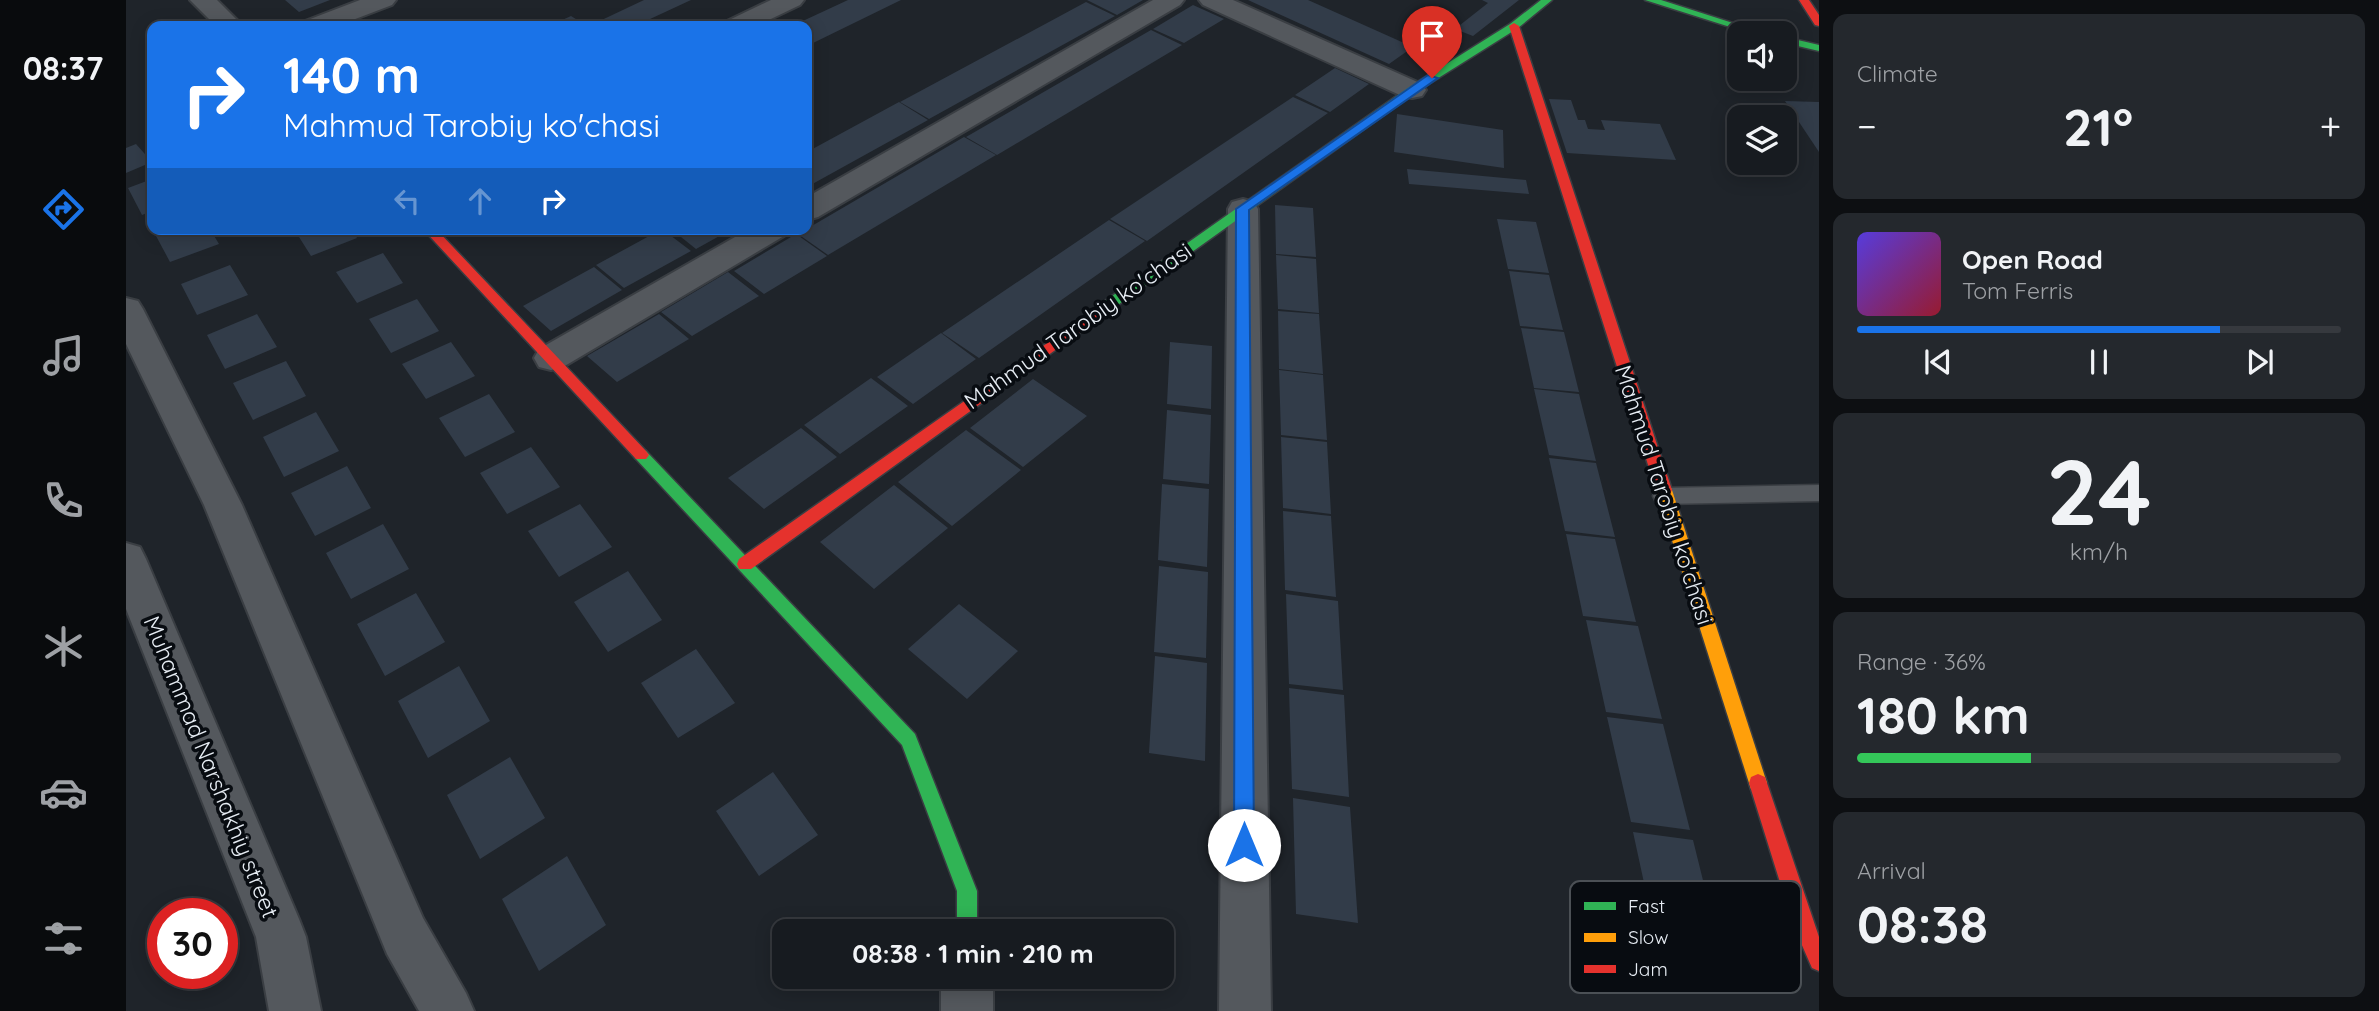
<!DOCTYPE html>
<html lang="en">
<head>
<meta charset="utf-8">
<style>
  :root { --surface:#171b20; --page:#24282d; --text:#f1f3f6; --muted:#9ea1a5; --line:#36393e; --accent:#1a73e8 }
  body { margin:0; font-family:Quicksand,sans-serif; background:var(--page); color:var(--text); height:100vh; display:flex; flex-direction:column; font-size:26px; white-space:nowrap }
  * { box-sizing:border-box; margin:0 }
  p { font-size:23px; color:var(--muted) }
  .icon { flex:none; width:38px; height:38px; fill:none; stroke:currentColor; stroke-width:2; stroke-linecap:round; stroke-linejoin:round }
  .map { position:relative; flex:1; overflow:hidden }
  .details { display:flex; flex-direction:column; gap:14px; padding:14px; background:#0d0f12; width:560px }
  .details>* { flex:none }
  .banner { position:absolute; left:21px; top:21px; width:665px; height:214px; border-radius:14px; box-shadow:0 4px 18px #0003,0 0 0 2px var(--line); background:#1a73e8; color:#fff; overflow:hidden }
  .fabs { position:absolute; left:1601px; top:21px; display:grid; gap:14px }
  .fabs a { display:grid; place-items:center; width:70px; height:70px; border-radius:14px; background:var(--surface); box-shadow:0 4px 18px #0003,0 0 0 2px var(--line); font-size:35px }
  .speed { position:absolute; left:21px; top:898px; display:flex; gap:14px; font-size:35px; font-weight:700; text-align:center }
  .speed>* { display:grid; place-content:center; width:91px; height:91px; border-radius:50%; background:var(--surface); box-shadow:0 4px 18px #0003,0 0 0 2px var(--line); line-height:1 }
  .speed .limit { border:10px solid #d22; background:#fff; color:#111 }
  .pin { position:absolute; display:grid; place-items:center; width:60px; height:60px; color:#fff; margin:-72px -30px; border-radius:50% 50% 50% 0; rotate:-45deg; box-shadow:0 0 7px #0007 }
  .pin .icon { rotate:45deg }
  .me { position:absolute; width:77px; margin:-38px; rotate:0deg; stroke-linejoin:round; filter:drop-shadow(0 0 5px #0008) }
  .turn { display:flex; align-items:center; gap:24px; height:147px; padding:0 21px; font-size:32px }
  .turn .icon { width:91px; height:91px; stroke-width:2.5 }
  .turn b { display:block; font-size:49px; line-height:60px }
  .lanes { display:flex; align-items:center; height:66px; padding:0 21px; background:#0003; justify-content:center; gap:35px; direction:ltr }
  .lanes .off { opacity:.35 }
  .big { font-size:52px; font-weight:800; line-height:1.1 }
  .details .widget { flex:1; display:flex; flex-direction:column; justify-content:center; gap:10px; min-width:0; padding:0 24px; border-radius:14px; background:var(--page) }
  .details .dial { align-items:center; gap:0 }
  .dial b { font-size:91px; line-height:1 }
  .song { display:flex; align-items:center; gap:21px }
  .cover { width:84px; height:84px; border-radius:10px; background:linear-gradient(135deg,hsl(250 70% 55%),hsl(350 70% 35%)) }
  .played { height:7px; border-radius:4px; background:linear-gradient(90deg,var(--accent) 75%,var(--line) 75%) }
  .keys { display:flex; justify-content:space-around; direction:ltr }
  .heat { display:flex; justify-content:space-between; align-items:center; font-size:38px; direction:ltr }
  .charge { height:10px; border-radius:5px; background:linear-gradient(90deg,#34c759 36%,var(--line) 0) }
  .trip { position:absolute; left:646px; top:919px; width:402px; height:70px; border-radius:14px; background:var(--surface); box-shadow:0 4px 18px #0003,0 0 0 2px var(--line); font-weight:800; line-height:70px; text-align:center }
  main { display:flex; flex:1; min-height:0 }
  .tab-bar { display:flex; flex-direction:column; width:126px; justify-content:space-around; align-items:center; background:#090b0d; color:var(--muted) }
  .tab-bar .icon { width:49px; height:49px }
  .tab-bar .active { color:var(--accent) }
  .tab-bar b { font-size:32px; color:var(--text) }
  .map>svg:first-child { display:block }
  .building { fill:#323c49 }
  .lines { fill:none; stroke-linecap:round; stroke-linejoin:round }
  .lane-casing { stroke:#3a3e43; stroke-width:3 }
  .street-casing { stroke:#3a3e43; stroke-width:4 }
  .fast-casing { stroke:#3a3e43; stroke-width:3 }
  .slow-casing { stroke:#3a3e43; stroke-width:3 }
  .jam-casing { stroke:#3a3e43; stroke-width:3 }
  .lane { fill:#54585d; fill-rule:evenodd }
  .street { fill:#54585d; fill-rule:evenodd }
  .fast { fill:#30b455; fill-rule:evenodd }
  .slow { fill:#ff9f0a; fill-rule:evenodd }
  .jam { fill:#e5322d; fill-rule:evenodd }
  .route { fill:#1a73e8; stroke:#114b97; stroke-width:2 }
  .labels { text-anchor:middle; stroke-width:7; stroke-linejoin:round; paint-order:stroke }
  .street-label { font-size:23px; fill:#e7edf4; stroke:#080c11 }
  .key { fill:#080c11; stroke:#4b5055; stroke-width:2 }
  .key-label { font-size:19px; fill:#e7edf4 }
</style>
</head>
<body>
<main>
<nav class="tab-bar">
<b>08:37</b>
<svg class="icon active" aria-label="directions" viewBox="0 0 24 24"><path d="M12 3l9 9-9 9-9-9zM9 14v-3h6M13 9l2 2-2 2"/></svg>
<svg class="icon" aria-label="music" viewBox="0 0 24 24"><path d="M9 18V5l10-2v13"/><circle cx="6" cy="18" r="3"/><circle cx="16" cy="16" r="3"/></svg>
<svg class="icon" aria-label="phone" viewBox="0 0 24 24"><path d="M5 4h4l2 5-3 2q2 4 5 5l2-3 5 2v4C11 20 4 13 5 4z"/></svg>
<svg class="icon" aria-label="climate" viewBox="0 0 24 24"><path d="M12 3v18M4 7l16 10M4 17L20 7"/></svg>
<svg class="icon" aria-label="car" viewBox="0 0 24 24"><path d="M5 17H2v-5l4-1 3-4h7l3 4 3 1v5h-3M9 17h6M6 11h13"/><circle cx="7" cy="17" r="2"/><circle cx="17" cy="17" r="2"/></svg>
<svg class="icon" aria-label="filters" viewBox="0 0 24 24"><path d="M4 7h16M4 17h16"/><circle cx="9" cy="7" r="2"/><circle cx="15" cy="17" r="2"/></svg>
</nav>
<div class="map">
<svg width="1693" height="1011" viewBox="0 0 1693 1011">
  <rect width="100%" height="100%" fill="#1f242a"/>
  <!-- building -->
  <path class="building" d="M159,0H204L173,12Z
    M518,0H565L509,26H463Z
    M722,0H775L685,44L681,42V26H666Z
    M961,0H1017L991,15Z
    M1122,0H1182L1287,47L1263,64Z
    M1356,0H1393L1347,36L1329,29L1362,3Z
    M960,2L989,16L803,119L774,102Z
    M1067,5L1098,19L1058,43L1027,29Z
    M445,16L461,26H423Z
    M1025,30L1056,45L871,155L840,137Z
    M1209,68L1243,84L1204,112L1169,95Z
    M1167,97L1202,113L1021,241L984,219Z
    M1423,99L1445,100L1452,120H1459L1462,129L1479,130L1475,120L1534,124L1550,160L1441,153Z
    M1659,101L1693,102V152Z
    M773,102L802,120L681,187V152Z
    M1271,114L1377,130L1378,168L1268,152Z
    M838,137L870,155L702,255L672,234Z
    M10,144L26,162L0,173V148Z
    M1281,169L1400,180L1403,194L1283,184Z
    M26,179V211L16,215L2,188Z
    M1149,205L1187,208L1190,257L1150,254Z
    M1371,219L1410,222L1423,273L1382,269Z
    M983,220L1019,241L853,358L816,333Z
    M40,229H84L93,244L44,262L29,234Z
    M168,229H225L231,238L185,256Z
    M536,229L565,251L498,288L470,265Z
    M545,229H606L570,249Z
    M670,234L701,256L638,294L608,271Z
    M257,253L277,283L231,303L210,272Z
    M1150,255L1190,259L1193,313L1152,309Z
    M104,265L122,295L71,315L55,284Z
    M468,267L496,290L425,331L397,306Z
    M1383,271L1423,275L1437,330L1394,326Z
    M602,272L633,296L566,336L535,312Z
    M291,299L313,331L265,353L243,319Z
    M1152,311L1193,314L1197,374L1153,369Z
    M131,314L151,347L99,369L81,335Z
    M533,314L563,339L491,382L461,356Z
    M1395,328L1438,332L1453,392L1408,388Z
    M815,333L850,359L787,404L751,377Z
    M325,342L349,376L300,399L276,364Z
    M1044,342L1086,346L1085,409L1041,404Z
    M160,361L180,396L127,420L107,383Z
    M1153,370L1197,375L1201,440L1155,435Z
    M745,378L782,406L714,454L678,425Z
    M907,379L961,416L897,467L844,428Z
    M1408,389L1453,394L1470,461L1423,455Z
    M363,394L389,432L339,457L313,418Z
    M1041,410L1085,415L1083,484L1037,479Z
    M190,412L213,451L158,477L137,437Z
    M675,428L711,457L638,509L602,478Z
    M840,430L895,470L826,526L772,482Z
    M1155,437L1201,442L1205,514L1157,508Z
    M405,447L434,487L381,514L354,473Z
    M1423,458L1470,463L1489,537L1439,531Z
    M221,466L245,508L189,536L165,493Z
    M1036,484L1083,489L1081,567L1032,560Z
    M768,485L822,528L748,589L694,542Z
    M454,504L486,547L433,577L402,531Z
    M1157,511L1205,516L1210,597L1159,590Z
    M257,524L283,569L225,599L200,553Z
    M1440,534L1489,539L1510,622L1457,616Z
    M1033,566L1082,572L1080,658L1028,652Z
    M502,571L536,620L482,652L448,602Z
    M290,593L319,642L259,676L231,624Z
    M1160,594L1212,601L1217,690L1163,684Z
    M833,604L892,651L841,699L782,649Z
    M1460,620L1512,626L1536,719L1480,712Z
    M570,649L609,703L552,738L515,683Z
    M1029,656L1081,663L1079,761L1023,753Z
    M333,666L364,721L302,758L272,701Z
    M1163,688L1218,695L1223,797L1166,789Z
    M1481,717L1537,724L1564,830L1505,822Z
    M384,757L419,818L354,859L321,795Z
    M647,772L692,835L633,876L590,811Z
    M1167,798L1224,807L1232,923L1170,914Z
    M1507,832L1567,840L1597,961L1533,952Z
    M441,856L480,925L413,971L376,899Z"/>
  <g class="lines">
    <!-- lane casing -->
    <g class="lane-casing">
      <path id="lane" d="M1693,485V501L1537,504L1530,502L1527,496L1530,490L1537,488Z"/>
    </g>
    <!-- street casing -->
    <g class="street-casing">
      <path id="street" d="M64,0H91L117,26H90Z
        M234,0H270L266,5L211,26H175L179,21Z
        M645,0H678L674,5L630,26H597L601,21Z
        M1027,0H1058L1054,5L692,217L681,220V197Z
        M1073,0H1107L1296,84L1300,90L1296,96L1286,98L1276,96L1077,5Z
        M1117,199L1128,202L1132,209L1145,1011H1093L1102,209L1106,202Z
        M623,229H662L658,236L437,367L425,370L413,367L408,358L413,349Z
        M0,298L12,301L17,309L116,505L297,918L340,993L348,1011H293L261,954L78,505L0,344Z
        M0,543L14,547L20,559L173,919L180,937L195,1011H143L130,937L0,609Z
        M815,976H867V1011H815Z"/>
    </g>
    <!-- fast casing -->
    <g class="fast-casing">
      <path id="fast" d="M1415,0H1426L1392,28L1290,92L989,307H979L977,304L979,301L1282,88L1384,24Z
        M1519,0H1535L1638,33H1623Z
        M1659,37L1693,45V51L1659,43Z
        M515,449L520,451L789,734L851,891V931H831V891L776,745L510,459L507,455L510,451Z"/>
    </g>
    <!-- slow casing -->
    <g class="slow-casing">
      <path id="slow" d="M1538,484L1544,486L1546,490L1641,783L1639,789L1632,792L1625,789L1623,783L1530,490L1532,486Z"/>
    </g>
    <!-- jam casing -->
    <g class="jam-casing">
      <path id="jam" d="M1673,0H1683L1693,15V26L1689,25Z
        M1388,23L1393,26L1546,490L1544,494H1532L1530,490L1383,26Z
        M297,229H310L520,451L523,455L520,459H510Z
        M984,299L989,301L991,304L989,307L625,569H613L611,564L613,559Z
        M1632,774L1639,777L1641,783L1693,937V971L1686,968L1668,927L1623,783L1625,777Z"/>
    </g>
    <!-- lane -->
    <use href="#lane" class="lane"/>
    <!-- street -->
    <use href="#street" class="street"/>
    <!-- fast -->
    <use href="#fast" class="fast"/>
    <!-- slow -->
    <use href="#slow" class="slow"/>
    <!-- jam -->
    <use href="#jam" class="jam"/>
  </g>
  <!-- route -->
  <path class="route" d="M1302,75L1312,78L1123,210L1128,845L1125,852L1118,855L1111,852L1108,845L1110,209Z"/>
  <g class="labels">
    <!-- street labels -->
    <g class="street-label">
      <text transform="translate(952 326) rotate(-35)" y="8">Mahmud Tarobiy ko'chasi</text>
      <text transform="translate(1538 495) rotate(72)" y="8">Mahmud Tarobiy ko'chasi</text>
      <text transform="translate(85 767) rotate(68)" y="8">Muhammad Narshakhiy street</text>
    </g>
  </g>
  <!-- legend -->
  <rect x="1444" y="881" width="231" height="112" rx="10" class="key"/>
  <rect x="1458" y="902" width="32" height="8" fill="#30b455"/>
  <rect x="1458" y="933" width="32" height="9" fill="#ff9f0a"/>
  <rect x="1458" y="965" width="32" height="8" fill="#e5322d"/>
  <g class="key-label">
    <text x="1502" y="913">Fast</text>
    <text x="1502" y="944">Slow</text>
    <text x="1502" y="976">Jam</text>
  </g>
</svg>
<div class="fabs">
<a><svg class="icon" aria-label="sound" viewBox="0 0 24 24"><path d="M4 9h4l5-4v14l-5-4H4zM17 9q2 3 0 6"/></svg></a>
<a><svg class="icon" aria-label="layers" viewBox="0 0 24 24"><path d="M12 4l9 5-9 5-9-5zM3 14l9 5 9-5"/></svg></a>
</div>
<div class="speed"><div class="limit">30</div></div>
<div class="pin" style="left:1306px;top:78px;background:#d93025"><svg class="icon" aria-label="arrive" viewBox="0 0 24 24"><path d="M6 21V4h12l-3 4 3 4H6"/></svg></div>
<svg class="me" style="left:1118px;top:845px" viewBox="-20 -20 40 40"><circle r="19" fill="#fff"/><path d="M0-13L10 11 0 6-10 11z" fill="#1a73e8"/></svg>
<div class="trip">08:38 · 1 min · 210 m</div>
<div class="banner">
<div class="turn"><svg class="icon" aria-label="right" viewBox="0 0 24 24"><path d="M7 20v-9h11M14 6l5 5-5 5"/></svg><div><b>140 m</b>Mahmud Tarobiy ko'chasi</div></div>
<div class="lanes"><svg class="icon off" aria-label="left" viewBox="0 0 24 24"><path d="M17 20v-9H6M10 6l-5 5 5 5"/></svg><svg class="icon off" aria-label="ahead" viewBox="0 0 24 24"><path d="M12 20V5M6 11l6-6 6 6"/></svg><svg class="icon" aria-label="right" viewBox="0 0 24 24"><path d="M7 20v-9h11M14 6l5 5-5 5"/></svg></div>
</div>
</div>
<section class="details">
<div class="widget"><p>Climate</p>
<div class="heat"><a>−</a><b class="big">21°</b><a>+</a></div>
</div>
<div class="widget">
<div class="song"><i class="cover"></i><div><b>Open Road</b><p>Tom Ferris</p></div></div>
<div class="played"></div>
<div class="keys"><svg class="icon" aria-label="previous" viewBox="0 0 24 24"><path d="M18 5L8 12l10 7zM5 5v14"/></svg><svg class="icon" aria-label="pause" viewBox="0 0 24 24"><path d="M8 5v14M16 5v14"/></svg><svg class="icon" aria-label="next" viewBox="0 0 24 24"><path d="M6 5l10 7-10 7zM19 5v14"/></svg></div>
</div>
<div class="widget dial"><b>24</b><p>km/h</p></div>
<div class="widget"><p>Range · 36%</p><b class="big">180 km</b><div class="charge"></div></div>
<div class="widget"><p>Arrival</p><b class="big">08:38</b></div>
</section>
</main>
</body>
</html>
